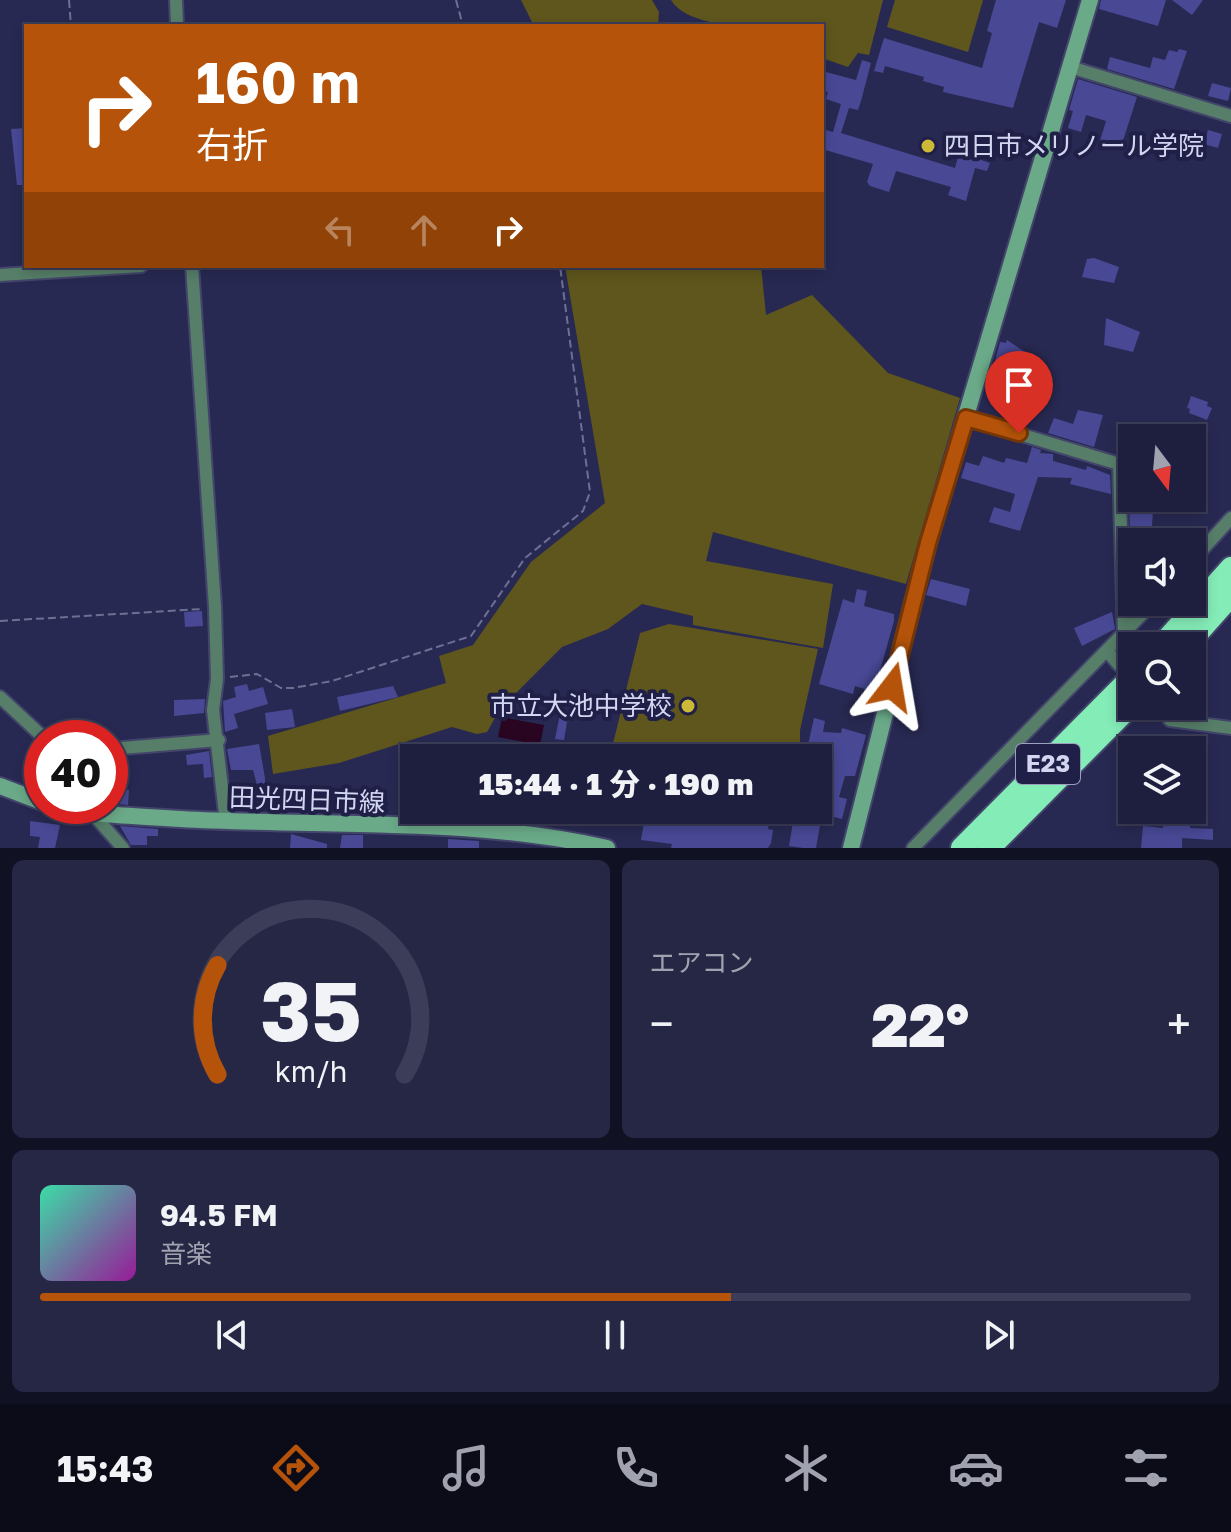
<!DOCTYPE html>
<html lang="ja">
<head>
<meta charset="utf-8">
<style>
  :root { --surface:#1e1f3e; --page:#262745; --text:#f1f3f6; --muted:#a1a2b0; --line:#3c3d58; --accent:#b45309 }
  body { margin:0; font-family:"Golos Text","Noto Sans JP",sans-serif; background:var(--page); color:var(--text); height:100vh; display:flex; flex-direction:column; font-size:30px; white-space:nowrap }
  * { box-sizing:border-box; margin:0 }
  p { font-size:26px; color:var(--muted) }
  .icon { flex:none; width:44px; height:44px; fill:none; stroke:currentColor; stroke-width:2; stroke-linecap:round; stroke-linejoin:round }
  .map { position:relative; height:848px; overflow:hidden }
  .details { display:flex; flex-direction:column; gap:12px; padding:12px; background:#101122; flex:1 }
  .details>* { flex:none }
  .banner { position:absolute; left:24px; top:24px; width:800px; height:244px; border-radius:0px; box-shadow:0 4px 12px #0003,0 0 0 2px var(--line); background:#b45309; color:#fff; overflow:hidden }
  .needle { width:52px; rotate:164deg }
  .tools { position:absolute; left:1118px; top:424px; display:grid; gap:16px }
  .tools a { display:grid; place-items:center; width:88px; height:88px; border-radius:0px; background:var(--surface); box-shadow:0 4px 12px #0003,0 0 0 2px var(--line); font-size:40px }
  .speed { position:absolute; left:24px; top:720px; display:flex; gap:16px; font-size:40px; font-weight:700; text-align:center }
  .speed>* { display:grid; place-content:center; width:104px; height:104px; border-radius:50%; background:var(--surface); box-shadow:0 4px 12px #0003,0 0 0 2px var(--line); line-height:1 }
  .speed .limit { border:12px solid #d22; background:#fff; color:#111 }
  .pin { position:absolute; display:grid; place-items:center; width:68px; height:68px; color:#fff; margin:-82px -34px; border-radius:50% 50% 50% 0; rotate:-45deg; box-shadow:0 0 8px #0007 }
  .pin .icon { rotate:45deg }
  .me { position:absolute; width:88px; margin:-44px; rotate:14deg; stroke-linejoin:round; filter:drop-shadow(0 0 6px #0008) }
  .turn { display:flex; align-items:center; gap:28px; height:168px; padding:0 40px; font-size:36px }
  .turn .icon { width:104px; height:104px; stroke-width:2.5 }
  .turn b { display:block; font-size:56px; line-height:68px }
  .lanes { display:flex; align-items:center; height:76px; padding:0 40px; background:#0003; justify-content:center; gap:40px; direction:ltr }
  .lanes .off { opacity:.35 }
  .big { font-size:60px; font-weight:800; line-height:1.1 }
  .details .card { flex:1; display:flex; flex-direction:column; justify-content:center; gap:12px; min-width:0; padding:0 28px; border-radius:12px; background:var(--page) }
  .details .dial { align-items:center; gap:0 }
  .dial svg { height:208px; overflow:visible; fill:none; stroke:var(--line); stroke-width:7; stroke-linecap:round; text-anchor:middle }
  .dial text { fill:var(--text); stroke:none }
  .song { display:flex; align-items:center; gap:24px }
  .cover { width:96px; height:96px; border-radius:12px; background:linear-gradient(135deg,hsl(160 70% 55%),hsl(300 70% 35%)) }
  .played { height:8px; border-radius:4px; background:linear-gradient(90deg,var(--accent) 60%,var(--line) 60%) }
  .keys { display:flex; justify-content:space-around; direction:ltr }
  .heat { display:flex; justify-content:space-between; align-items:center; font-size:44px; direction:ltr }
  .details .tiles { flex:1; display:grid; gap:12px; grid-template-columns:1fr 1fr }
  .card:last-child { grid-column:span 2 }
  .trip { position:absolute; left:400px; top:744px; width:432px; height:80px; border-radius:0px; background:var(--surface); box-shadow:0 4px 12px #0003,0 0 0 2px var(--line); font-weight:800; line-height:80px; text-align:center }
  .tab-bar { display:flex; height:128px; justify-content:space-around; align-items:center; background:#0c0c19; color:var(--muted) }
  .tab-bar .icon { width:56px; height:56px }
  .tab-bar .selected { color:var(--accent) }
  .tab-bar b { font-size:36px; color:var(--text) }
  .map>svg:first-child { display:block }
  .green { fill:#5f561d }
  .water { fill:#2a0521 }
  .building { fill:#484895 }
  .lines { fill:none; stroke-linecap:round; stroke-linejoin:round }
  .street-casing { stroke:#43456b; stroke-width:16 }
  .secondary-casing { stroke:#43456b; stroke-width:20 }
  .highway-casing { stroke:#43456b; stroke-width:26 }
  .path { stroke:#6e7093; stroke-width:2; stroke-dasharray:8 4; stroke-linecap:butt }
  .street { stroke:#567e68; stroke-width:12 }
  .secondary { stroke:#6aaa88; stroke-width:16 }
  .highway { stroke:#84ecb7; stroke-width:22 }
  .route-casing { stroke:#753606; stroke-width:20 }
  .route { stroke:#b45309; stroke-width:14 }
  .poi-dot { fill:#cdb938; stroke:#1f1f47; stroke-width:3 }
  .labels { text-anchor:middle; stroke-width:8; stroke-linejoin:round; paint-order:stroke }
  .shield { fill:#1f1f47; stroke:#9d9fbe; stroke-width:2 }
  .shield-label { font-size:24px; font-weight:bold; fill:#d3d6f1 }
  .poi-label { font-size:26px; fill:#d3d6f1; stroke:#1f1f47; text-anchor:start }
  .street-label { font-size:26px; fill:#d3d6f1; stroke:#1f1f47 }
</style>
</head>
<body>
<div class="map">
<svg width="1231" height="848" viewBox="0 0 1231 848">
  <rect width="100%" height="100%" fill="#282952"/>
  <!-- green -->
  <path class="green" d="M521,0H652L659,12L658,26H534Z
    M671,0H883L869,55L858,53L848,67L822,58V26C784,26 693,35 671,0Z
    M895,0H983L968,52L887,27Z
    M565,266H761L766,315L812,295L888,373L960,398L906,584L713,532L706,561L833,584L823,648L693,625V616L642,604L608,629L562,647L500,709L487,732L477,734L452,727L339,763L273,774L268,736L446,683L439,656L473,645L531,562L605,503Z
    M669,624L818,649L800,730V758H649L611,752L640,633Z"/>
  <!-- water -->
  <path class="water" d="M502,717L544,725L540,745L498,737Z"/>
  <!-- building -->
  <path class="building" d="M996,0H1066L1057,28L1039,22L1013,108L943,92L944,87L923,81L924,77L885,66L883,73L874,71L884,38L982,68L992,33L987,31Z
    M1101,0H1166L1158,26L1099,9Z
    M1172,0H1203L1192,15Z
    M1179,49L1187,51L1174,89L1107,69L1110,57L1150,68L1153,57L1165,60L1169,50L1177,52Z
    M862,60L871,63L861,101L858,110L849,108L841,133L955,168L964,135L983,141L978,159L990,163L987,171L975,168L966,201L948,195L951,187L896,171L889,192L870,186L867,182L873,164L822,149V129L833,132L841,104L826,99L828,92L822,90V71L856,80Z
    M1078,79L1137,97L1120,150L1099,144L1106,121L1086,115L1081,132L1068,128L1073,111L1069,110Z
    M1212,83L1231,88L1228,101L1208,96Z
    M26,128V185H17L11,129Z
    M1208,130L1222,134L1218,148L1204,144Z
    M1094,258L1119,267L1114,283L1082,277L1087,259Z
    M1106,318L1140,332L1133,352L1104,345Z
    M1007,340L1025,352L1012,394L985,390L989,378L1002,380L1007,364L995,361L1000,342L1006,343Z
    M1191,396L1208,402L1207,406L1212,408L1207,420L1189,413L1190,409L1187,408Z
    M1078,410L1103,415L1094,447L1048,433L1054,418L1073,424Z
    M1032,447L1041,450L1040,453L1053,454V461L1086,470L1087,466L1110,475L1111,494L1070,484L1072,478L1038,477L1020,531L989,522L994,507L1010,512L1015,494L961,478L966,462L979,466L983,456L1004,463L1006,458L1027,463Z
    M1129,490H1132V498H1154L1151,538L1130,537Z
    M931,579L970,589L966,606L926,595Z
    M857,589L867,591L864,606L894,614V621L874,692L855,686L853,694L819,684L843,599L854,603Z
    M202,611L203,626L185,627L184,612Z
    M1112,612L1115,629L1082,646L1074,628Z
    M247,684L249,691L263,687L268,704L234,714L238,728L225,732L223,701L236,697L234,687Z
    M393,686L398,697L340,711L337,697Z
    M205,699L204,713L174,716V700Z
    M292,709L295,727L267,730L265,713Z
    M560,714L568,716L564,740L555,739Z
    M814,718L825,721L823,732L841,733L842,728L866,735L855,776H845L839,797L847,799L842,819L822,814L816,848H803L789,846L795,810H818V758H805Z
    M259,744L265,778V785H257L253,770H231L227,749Z
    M209,751L212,777L204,778L203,764L187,765L186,755Z
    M110,788L129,790L128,805L110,803Z
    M298,790L322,791V804L297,807Z
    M676,810H695L694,819L716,823L718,810H771L768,829L773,830L771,843L768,848H671L672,844L641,840L645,817L674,822Z
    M1164,810L1191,811L1190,828L1213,829V840L1182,838V848H1141L1143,826L1163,828Z
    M30,821L60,825L55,848H38L40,837L30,836Z
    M120,826L158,829V836H147V845H131Z
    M291,834L327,844V848H290Z
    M342,835H363V848H340Z
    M448,839L479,841V848H448Z"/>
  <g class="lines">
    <!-- street casing -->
    <g class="street-casing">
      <path id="street" d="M176,0L177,26
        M1070,67L1231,116
        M192,266L215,607L217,679L213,710L226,822
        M0,275L141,266
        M966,418L1119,464L1124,634
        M1192,561L1231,518
        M1108,652L1119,665
        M0,697L44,738
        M1160,706L1170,720L1231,728
        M110,749L219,740
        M35,800L42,769
        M92,813L123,848
        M913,848L1154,602"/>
    </g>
    <!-- secondary casing -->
    <g class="secondary-casing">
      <path id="secondary" d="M0,786L42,802
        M53,806C95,816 139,816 181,819C318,827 474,817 607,848
        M851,848L928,543L1090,0"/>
    </g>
    <!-- highway casing -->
    <g class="highway-casing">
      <path id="highway" d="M1161,646L1231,568
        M1186,646L1231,595
        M962,848L1132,677
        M989,848L1132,704"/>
    </g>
    <!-- path -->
    <path class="path" d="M69,0L71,26
      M456,0L463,26
      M0,621L202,609
      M230,677L257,674L281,688H293L332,681L471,636L525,558L583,511L590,492L560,266"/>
    <!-- street -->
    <use href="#street" class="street"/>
    <!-- secondary -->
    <use href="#secondary" class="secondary"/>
    <!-- highway -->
    <use href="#highway" class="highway"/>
  </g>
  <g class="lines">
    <!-- route casing -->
    <g class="route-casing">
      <path id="route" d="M892,687L928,543L966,418L1019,433"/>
    </g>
    <!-- route -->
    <use href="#route" class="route"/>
  </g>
  <!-- markers -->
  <g class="poi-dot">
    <circle cx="928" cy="146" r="8"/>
    <circle cx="688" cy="706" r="8"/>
  </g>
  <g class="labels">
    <!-- shield labels -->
    <rect class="shield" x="1016" y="744" width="64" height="40" rx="6"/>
    <g class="shield-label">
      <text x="1048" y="772">E23</text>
    </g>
    <!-- poi labels -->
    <g class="poi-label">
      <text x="944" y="155">四日市メリノール学院</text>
      <text x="672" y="715" text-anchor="end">市立大池中学校</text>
    </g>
    <!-- street labels -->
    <g class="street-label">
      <text transform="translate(307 800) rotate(2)" y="9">田光四日市線</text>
    </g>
  </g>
</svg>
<div class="tools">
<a><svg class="needle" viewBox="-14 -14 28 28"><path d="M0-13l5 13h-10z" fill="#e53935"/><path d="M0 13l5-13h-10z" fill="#a1a2b0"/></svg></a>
<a><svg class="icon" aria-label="sound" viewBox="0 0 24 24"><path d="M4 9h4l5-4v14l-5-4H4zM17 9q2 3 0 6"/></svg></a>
<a><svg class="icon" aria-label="search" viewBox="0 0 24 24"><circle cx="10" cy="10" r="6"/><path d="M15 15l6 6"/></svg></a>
<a><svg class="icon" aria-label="layers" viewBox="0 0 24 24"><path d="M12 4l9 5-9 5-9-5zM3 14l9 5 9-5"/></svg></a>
</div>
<div class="speed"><div class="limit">40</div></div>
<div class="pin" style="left:1019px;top:433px;background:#d93025"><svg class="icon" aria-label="arrive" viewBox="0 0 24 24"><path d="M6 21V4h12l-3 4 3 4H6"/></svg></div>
<svg class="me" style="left:892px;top:687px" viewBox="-20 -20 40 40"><path d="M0-17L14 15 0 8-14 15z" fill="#b45309" stroke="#fff" stroke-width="4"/></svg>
<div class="trip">15:44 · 1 分 · 190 m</div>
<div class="banner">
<div class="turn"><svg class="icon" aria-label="right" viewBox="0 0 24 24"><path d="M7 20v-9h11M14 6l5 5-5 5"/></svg><div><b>160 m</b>右折</div></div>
<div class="lanes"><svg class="icon off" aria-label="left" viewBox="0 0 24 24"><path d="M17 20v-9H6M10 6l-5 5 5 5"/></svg><svg class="icon off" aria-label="ahead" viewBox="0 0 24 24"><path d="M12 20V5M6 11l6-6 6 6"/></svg><svg class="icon" aria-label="right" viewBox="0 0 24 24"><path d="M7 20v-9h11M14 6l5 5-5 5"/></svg></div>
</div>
</div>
<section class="details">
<div class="tiles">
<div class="card dial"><svg viewBox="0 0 100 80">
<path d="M14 69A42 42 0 1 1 86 69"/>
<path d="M14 69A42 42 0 0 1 14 27" stroke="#b45309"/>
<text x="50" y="56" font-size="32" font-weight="700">35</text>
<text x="50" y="72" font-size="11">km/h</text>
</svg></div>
<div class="card"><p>エアコン</p>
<div class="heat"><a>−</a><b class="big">22°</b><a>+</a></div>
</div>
<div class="card">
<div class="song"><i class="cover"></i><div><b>94.5 FM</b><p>音楽</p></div></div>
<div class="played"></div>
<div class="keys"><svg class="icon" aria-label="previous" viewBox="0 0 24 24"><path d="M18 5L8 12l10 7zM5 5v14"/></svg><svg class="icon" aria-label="pause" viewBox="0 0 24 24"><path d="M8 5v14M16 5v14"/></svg><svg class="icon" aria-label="next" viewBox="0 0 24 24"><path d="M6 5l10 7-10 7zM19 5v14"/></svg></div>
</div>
</div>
</section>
<nav class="tab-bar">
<b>15:43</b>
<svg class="icon selected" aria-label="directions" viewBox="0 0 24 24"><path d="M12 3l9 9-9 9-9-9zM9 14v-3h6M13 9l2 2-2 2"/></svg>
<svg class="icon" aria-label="music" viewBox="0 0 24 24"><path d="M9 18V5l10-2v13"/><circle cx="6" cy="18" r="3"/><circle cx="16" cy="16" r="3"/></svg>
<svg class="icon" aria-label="phone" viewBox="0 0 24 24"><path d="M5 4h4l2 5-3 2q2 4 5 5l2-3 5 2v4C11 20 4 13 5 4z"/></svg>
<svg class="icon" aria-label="climate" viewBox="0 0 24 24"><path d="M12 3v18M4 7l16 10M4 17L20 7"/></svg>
<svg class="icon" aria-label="car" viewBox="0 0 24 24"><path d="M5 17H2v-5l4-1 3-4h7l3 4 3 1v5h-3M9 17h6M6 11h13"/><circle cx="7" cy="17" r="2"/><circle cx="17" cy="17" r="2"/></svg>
<svg class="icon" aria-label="filters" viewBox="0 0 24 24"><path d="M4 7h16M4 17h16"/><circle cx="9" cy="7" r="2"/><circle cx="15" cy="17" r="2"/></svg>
</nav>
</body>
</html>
